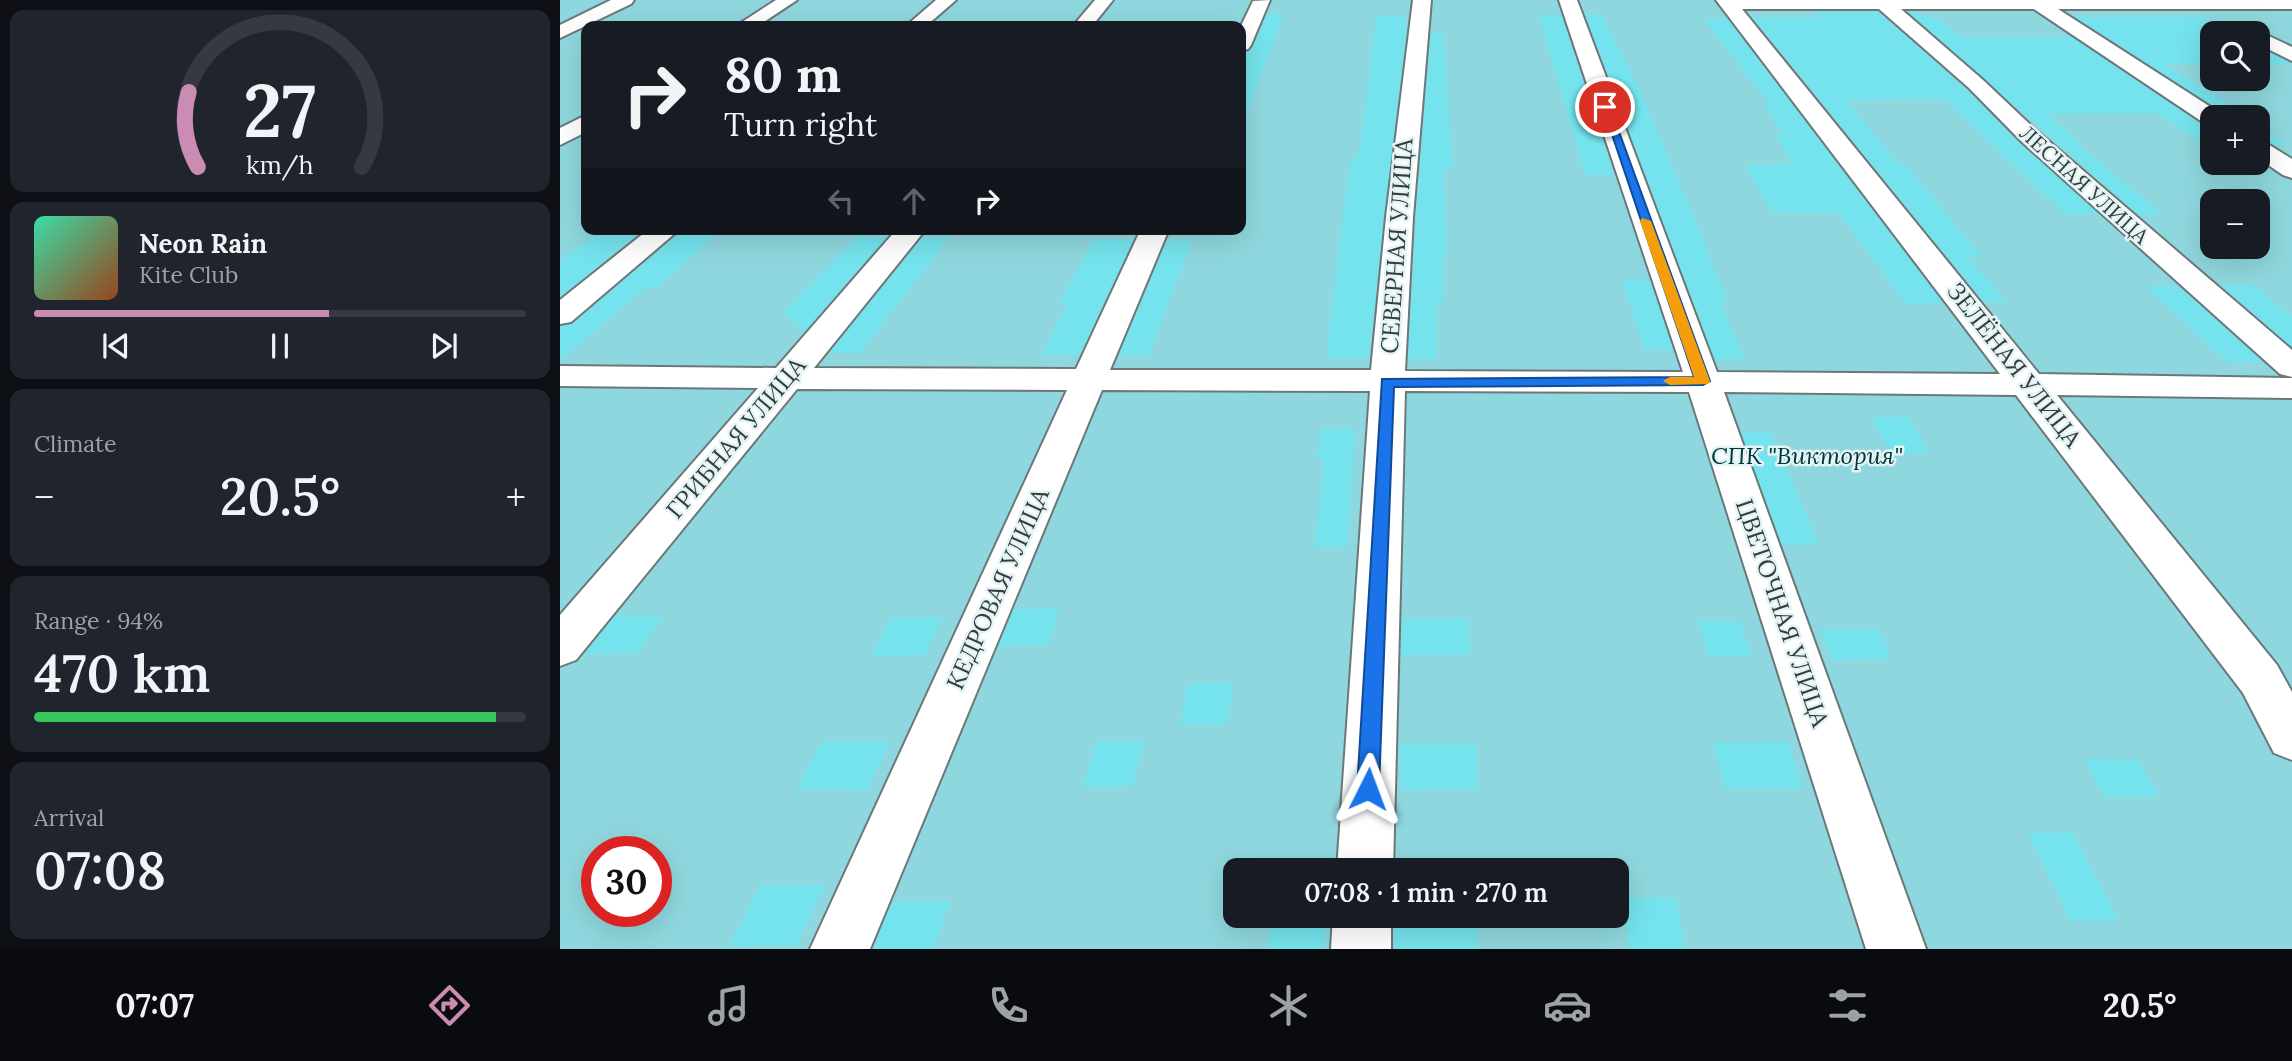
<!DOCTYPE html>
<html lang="en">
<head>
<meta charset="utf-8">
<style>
  :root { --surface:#171b24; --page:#20242c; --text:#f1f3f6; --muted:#9ea1a6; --line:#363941; --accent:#ca8cb2 }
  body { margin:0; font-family:Lora,serif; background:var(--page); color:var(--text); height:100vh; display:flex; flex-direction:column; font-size:26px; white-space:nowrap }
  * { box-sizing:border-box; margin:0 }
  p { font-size:23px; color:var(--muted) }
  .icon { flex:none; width:38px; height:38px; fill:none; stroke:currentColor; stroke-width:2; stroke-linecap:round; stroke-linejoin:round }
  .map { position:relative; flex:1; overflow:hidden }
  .panel { display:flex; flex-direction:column; gap:10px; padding:10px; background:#0d0f14; width:560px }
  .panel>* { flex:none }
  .banner { position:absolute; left:21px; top:21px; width:665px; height:214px; border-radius:14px; box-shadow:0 7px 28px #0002; background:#171b24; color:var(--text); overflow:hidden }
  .fabs { position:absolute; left:1640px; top:21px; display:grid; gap:14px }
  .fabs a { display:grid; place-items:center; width:70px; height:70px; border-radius:14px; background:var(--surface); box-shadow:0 7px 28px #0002; font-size:35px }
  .speed { position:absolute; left:21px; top:836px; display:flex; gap:14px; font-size:35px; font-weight:700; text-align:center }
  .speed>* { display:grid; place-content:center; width:91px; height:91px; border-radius:50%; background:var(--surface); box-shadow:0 7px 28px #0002; line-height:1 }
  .speed .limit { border:10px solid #d22; background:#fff; color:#111 }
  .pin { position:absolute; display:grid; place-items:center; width:60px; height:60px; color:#fff; margin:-30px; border:4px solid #fff; border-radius:50%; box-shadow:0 2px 7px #0007 }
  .me { position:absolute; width:77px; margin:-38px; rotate:3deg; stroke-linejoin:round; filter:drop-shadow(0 0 5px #0008) }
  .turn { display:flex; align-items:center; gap:24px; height:147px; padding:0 28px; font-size:32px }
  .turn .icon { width:91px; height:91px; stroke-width:2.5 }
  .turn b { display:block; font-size:49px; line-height:60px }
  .lanes { display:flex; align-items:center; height:66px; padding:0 28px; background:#0003; justify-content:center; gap:35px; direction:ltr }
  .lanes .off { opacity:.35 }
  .big { font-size:52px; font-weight:600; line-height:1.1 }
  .panel .widget { flex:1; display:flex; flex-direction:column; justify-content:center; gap:10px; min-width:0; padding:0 24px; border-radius:14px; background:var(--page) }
  .panel .dial { align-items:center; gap:0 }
  .dial svg { height:182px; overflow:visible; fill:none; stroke:var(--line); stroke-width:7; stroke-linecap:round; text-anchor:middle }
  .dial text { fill:var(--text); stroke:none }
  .song { display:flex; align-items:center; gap:21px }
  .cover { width:84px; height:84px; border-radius:10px; background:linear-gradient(135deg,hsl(160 70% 55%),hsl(20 70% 35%)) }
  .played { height:7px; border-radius:4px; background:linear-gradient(90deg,var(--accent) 60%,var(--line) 60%) }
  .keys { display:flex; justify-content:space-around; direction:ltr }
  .heat { display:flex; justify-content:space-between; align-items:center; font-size:38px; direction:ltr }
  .charge { height:10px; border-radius:5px; background:linear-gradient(90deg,#34c759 94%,var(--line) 0) }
  .trip { position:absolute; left:663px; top:858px; width:406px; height:70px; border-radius:14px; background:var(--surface); box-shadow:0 7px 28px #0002; font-weight:600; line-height:70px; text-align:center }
  .tabs { display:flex; height:112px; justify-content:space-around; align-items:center; background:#090b0e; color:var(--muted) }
  .tabs .icon { width:49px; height:49px }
  .tabs .selected { color:var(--accent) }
  .tabs b { font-size:32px; color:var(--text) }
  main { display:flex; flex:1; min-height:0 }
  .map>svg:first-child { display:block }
  .green { fill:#8fd7de; fill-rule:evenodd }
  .building { fill:#74e3ed }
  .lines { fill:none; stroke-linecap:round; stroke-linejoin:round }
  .minor-casing { stroke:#6a787a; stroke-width:4 }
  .minor { fill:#fff; fill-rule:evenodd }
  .route { fill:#1a73e8; stroke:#114b97; stroke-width:2 }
  .slow { fill:#f59e0b }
  .labels { text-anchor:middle; stroke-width:5; stroke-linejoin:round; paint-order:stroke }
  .far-street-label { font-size:21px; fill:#363c3d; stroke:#e4f4f5 }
  .street-label { font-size:24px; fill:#363c3d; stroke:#e4f4f5 }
  .park-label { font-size:24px; font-style:italic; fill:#00373b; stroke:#e4f4f5 }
</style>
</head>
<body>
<main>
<section class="panel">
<div class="widget dial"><svg viewBox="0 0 100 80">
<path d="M14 69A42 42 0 1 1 86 69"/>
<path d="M14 69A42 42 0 0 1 10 36" stroke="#ca8cb2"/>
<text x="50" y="56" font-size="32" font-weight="700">27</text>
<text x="50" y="72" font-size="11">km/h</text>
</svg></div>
<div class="widget">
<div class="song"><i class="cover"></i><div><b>Neon Rain</b><p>Kite Club</p></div></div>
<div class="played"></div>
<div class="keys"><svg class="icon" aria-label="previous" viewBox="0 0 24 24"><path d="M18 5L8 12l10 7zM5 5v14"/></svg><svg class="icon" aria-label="pause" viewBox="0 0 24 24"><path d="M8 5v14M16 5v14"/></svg><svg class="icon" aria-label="next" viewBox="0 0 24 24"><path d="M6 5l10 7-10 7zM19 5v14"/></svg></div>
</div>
<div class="widget"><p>Climate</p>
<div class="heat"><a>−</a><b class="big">20.5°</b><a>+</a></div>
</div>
<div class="widget"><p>Range · 94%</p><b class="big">470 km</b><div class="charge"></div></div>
<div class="widget"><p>Arrival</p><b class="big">07:08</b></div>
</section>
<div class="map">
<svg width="1732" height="949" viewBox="0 0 1732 949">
  <rect width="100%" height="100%" fill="#d7e7e8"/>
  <!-- green -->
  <path class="green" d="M0,0H1732V949H0ZM26,26H681V229H26ZM1652,33H1698V79H1652ZM1652,117H1698V163H1652ZM1652,201H1698V247H1652ZM37,852H96V912H37ZM676,870H1057V915H676Z"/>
  <!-- building -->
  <path class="building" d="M1256,12H1318L1407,90L1459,143L1539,214H1505L1384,99L1286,100L1339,165H1346L1422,257H1407L1447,302H1424L1193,18H1263Z
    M1348,12H1359L1367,18H1378L1402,37H1512L1643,125L1652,127V145H1645L1598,113L1487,114L1521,144H1518L1602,214H1578Z
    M707,14H724L684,121L681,120V53L689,52L693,47Z
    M1001,14L1054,175H1025L979,15Z
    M1025,14H1041L1078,86L1149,252H1147L1168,302H1160L1185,360H1155Z
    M816,16H846V33L809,358H766L784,205L791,159H797L802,133Z
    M1515,17H1642L1673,33H1652V64H1604L1683,113H1677L1684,117H1666L1661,111Z
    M1167,18L1383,303L1346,304L1279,213L1212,212L1185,165L1234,164L1214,134H1224L1204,105H1210L1144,19Z
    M871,33H883L893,169H883L887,257H883V301H877L876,359H848L856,217Z
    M1698,47L1732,64H1698Z
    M1698,126L1728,145H1714L1698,139Z
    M35,235H77L0,297V261Z
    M117,235H156L97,288H86L0,360V326L13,324Z
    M298,237H327L245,331L223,313Z
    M363,237H390L300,353L270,352Z
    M533,240H573L520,355H481L508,303H499Z
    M607,241H632L589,355H559Z
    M1062,279H1089L1113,350L1084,349Z
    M1661,285H1693L1732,316V347Z
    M1586,286H1618L1703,362H1667Z
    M1311,417H1348L1370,453H1331Z
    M760,429H795L787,547H755L764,460H757Z
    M1181,432H1211L1259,545H1222Z
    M499,608L489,644L439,646L453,610Z
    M55,616H104L77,653L25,654Z
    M383,617L365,655L312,656L331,618Z
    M842,619H908L910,654L841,655Z
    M1138,621H1180L1192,656L1148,657Z
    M1260,629H1319L1332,659L1272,660Z
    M674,683L667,724H620L628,684Z
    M536,741H584L573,786L523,787Z
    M262,742H330L307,790L236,789Z
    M1228,742L1243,788H1165L1153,743Z
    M841,744H916L918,789L841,790Z
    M1524,759L1577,760L1600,796H1545Z
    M1468,833H1513L1559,921H1511Z
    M265,884L237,945L169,946L200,886Z
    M1062,898H1116L1126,949H1070Z
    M391,901L373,949H313L332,902Z
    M711,915H766L764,949H707Z
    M835,915H916L918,949H834Z"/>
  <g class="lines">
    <!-- minor casing -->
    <g class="minor-casing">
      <path id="minor" d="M51,0H74L71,4L0,38V25Z
        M216,0H237L198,26H176Z
        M376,0H396L366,26H346Z
        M535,0H553L532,26H513Z
        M710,0L691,45L688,49L681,51V26L693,1Z
        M853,0H871L853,217L845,371L1123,372L999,0H1017L1157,372L1440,374L1156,0H1732V9H1498L1660,113L1663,117H1652V125L1644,123L1474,9H1341L1423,80L1477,131L1732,350V377L1720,374L1461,141L1409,88L1319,9H1182L1479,374L1732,378V398L1497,395L1717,665L1732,692V760L1714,753L1683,693L1456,395L1164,392L1366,949H1306L1129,392L845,391L833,870H777L810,391L542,390L310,949H250L507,390L237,389L16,660L0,666V615L198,388L0,386V366L216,368L337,229H366L254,368L516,369L581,229H609L550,370H811L826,217Z
        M1698,31L1732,47V61L1698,44V33H1691Z
        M26,115V132L0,145V128Z
        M1698,141L1706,143L1732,159V178L1723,175L1698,158Z
        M89,229H120L11,322L0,324V300Z
        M773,915H831V949H771Z"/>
    </g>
    <!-- minor -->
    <use href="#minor" class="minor"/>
  </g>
  <!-- route -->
  <path class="route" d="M1042,105L1050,107L1150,381L1143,385L834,387L819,789L816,796L808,798L800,796L797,789L822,379L1134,377Z"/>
  <!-- slow -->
  <path class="slow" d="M1082,218L1091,221L1150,381L1148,384L1110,385L1103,381L1110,377H1134L1080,221Z"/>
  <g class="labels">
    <!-- far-street labels -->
    <g class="far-street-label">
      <text transform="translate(1524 185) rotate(42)" y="7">ЛЕСНАЯ УЛИЦА</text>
    </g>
    <!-- street labels -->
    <g class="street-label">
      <text transform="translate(837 246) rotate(-86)" y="8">СЕВЕРНАЯ УЛИЦА</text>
      <text transform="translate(1454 365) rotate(52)" y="8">ЗЕЛЁНАЯ УЛИЦА</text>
      <text transform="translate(176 438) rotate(-50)" y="8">ГРИБНАЯ УЛИЦА</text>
      <text transform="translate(438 589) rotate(-66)" y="8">КЕДРОВАЯ УЛИЦА</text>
      <text transform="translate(1222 613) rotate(71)" y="8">ЦВЕТОЧНАЯ УЛИЦА</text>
    </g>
    <!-- park labels -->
    <g class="park-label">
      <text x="1247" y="464">СПК "Виктория"</text>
    </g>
  </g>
</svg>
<div class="fabs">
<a><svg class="icon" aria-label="search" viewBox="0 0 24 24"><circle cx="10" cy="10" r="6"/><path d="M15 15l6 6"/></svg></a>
<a>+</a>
<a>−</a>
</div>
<div class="speed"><div class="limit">30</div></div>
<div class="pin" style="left:1045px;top:107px;background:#d93025"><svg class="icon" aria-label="arrive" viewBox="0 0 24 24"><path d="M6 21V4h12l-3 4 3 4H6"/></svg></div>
<svg class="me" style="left:808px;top:789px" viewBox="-20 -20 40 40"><path d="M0-17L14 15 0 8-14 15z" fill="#1a73e8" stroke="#fff" stroke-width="4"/></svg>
<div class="trip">07:08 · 1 min · 270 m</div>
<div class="banner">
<div class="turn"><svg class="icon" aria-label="right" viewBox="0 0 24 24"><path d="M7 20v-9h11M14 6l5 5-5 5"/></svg><div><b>80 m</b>Turn right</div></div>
<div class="lanes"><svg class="icon off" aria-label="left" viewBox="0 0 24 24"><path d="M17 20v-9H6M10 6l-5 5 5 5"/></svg><svg class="icon off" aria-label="ahead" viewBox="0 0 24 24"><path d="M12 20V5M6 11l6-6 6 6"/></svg><svg class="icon" aria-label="right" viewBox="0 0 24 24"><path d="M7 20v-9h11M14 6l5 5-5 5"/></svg></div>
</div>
</div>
</main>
<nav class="tabs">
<b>07:07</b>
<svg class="icon selected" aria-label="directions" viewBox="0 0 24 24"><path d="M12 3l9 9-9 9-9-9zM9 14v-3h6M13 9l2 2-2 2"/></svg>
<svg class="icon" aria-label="music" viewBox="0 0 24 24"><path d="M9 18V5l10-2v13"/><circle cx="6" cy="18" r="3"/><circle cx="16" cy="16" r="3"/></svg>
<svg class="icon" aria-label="phone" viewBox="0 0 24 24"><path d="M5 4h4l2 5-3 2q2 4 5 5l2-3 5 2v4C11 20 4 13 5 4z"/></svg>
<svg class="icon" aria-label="climate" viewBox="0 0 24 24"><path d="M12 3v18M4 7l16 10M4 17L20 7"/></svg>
<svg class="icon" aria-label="car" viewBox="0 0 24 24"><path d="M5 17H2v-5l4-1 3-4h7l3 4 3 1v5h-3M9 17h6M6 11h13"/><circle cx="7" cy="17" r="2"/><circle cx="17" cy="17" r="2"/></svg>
<svg class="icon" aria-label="filters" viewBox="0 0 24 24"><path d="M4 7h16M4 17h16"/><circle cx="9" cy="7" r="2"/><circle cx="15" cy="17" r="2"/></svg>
<b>20.5°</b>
</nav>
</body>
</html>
